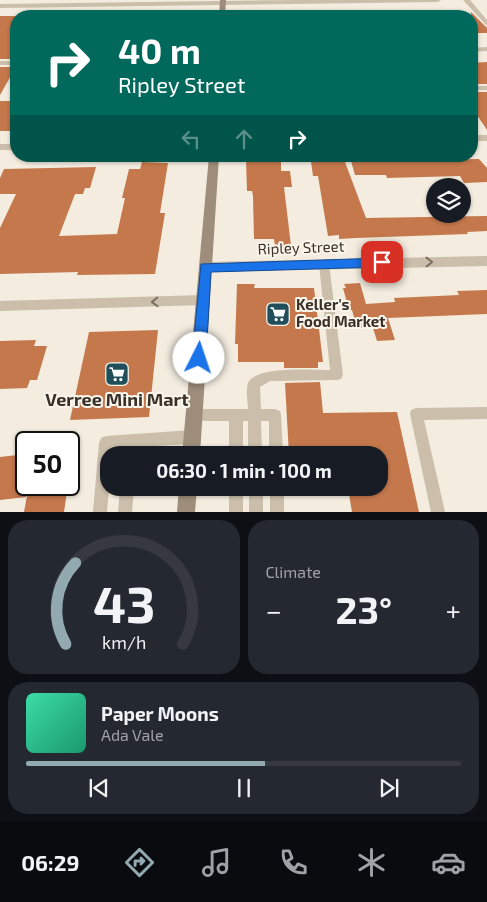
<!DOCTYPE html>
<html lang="en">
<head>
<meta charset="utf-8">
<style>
  :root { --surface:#171b24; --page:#242831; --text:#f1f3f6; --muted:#9ea1a6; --line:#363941; --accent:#93a9b0 }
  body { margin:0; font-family:"Exo 2",sans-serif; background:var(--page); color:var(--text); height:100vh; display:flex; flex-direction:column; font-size:19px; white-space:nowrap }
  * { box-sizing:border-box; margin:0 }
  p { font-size:16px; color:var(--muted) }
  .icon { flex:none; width:28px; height:28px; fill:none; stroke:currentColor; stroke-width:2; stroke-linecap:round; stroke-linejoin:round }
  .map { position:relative; height:512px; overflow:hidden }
  .panel { display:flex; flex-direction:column; gap:8px; padding:8px; background:#0d0f14; flex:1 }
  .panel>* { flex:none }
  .top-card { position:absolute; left:10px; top:10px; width:468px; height:152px; border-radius:20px; box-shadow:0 1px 4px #0004; background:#00695c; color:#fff; overflow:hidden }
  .buttons { position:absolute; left:426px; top:178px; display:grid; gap:10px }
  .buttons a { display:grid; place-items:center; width:45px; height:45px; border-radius:50%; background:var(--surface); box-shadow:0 1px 4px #0004; font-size:25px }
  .speed { position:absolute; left:15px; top:431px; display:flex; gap:10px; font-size:25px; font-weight:700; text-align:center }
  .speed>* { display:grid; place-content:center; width:65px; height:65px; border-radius:50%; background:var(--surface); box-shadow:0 1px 4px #0004; line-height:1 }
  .speed .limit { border:2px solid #111; border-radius:8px; background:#fff; color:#111 }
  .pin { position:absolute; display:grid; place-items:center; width:42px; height:42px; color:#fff; margin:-21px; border-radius:10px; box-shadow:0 2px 8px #0006 }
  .me { position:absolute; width:55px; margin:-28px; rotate:4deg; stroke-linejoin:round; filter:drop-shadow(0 0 4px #0008) }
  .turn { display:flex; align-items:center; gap:18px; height:105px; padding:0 25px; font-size:22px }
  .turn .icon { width:65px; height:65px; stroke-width:2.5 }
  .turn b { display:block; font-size:35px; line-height:42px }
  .lanes { display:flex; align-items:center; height:48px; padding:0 25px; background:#0003; justify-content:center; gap:25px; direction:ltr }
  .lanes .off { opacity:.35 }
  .big { font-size:38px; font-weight:700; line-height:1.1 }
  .panel .card { flex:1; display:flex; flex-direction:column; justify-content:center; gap:8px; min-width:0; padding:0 18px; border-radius:20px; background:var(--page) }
  .panel .dial { align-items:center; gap:0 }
  .dial svg { height:130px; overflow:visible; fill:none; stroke:var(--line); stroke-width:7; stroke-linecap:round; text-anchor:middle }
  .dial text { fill:var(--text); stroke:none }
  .song { display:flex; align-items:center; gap:15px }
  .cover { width:60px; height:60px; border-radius:8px; background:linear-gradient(135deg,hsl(160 70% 55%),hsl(160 70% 35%)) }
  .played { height:5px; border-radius:2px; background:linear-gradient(90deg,var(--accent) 55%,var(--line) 55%) }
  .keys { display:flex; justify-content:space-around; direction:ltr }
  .heat { display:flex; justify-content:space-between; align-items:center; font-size:28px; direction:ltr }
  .panel .tiles { flex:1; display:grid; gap:8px; grid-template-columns:1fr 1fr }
  .card:last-child { grid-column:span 2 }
  .trip { position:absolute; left:100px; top:446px; width:288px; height:50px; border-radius:20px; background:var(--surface); box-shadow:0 1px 4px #0004; font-weight:700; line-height:50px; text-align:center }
  .dock { display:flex; height:80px; justify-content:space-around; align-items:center; background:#090b0e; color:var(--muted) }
  .dock .icon { width:35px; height:35px }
  .dock .active { color:var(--accent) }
  .dock b { font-size:22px; color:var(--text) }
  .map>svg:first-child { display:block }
  .building { fill:#c5784c }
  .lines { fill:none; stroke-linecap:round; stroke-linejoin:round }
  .service { fill:#cbbeab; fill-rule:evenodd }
  .minor { fill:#cbbeab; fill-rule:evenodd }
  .secondary { fill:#9f8d7c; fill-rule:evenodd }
  .oneway { stroke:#7b7064 }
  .route { fill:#1a73e8; stroke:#114b97 }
  .labels { text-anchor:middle; stroke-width:4; stroke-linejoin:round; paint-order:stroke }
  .street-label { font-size:15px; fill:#39312a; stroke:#faf6ec }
  .poi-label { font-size:15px; font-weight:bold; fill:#39312a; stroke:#faf6ec; text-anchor:start }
  .near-poi-label { font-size:18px; font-weight:bold; fill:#39312a; stroke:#faf6ec }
</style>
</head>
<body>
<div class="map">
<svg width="487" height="512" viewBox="0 0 487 512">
  <rect width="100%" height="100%" fill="#f3ecdf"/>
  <!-- building -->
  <path class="building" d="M471,12L487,28V33H471Z
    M0,16H30H16V59H0Z
    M487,62V84H471V63Z
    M0,67H16L0,95Z
    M471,92H487V130L477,115L471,116Z
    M0,101H16V124L13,131H0Z
    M422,156L432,157L434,160L479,159L487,168V182L464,183L460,176L387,178L386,175H355L351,161L381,162L380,158L387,157Z
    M246,159H281V171H290L292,187H284L291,246H275L274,239H254L253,196L252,191H247Z
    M142,162L168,163L160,213H165L155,274L77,275L78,272L0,274V228L16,194H0V178L4,169L96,167L90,188H85L83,194H75L59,236L117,234L125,198H122L129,169H140Z
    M311,162H345L366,218L487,216V231L467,232L468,234L356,238L339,239V235L328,236L318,176H313Z
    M360,283L366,304L395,302L394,298L459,295L457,291L487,290V314L388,318L395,340L377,341L373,328H357L352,310H349L343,288H346L344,284Z
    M237,284H255L254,288H314L323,362H318V368H284V362H238V344H235Z
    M158,330L149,417L70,420L89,332Z
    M36,340L34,346H47L37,380H30L27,388L0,389V341Z
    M320,382L323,413L397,412L419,512H352L348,488H379V455H289L285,383Z
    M26,454V497L0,500V457Z
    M29,485H68L64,512H24Z"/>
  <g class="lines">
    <!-- service -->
    <path class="service" d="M471,86H487V90H471Z
      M324,260L328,261L329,264L343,375L341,379L337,380L270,381L260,387L261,409H275L280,411L281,415L283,455H269V421H261L262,455H248V421H243V455H229V421H194L189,419L188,415L189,411L194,409H248C248,402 245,387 249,381C260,366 312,370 330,370L319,264L320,261Z
      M487,407V419L424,420L445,512H431L410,414L411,410L416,408Z
      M192,430L197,432L199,437L197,442L192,444L138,447V455H124L125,448L112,449V455H109V488L107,512H93L99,443L101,438L106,436Z
      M120,488H134L132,512H118Z
      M229,488H243V512H229Z
      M249,488H263V512H249Z
      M270,488H284V512H270Z"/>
    <!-- minor -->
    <path class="minor" d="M295,0H441L438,2L0,8V4Z
      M463,0H470L487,20V26Z
      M487,47V51L471,52V48Z
      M0,61H16V65H0Z
      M471,135H487V141H471Z
      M0,144H16V150H0Z
      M487,256V266L205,272L200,270L199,267L200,264L205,262Z
      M203,295L208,296L210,300L208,304L203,305L0,311V301Z"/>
    <!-- secondary -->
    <path class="secondary" d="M220,0H226L225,16H219Z
      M209,156H219L200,455H182Z
      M179,488H197L195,512H177Z"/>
  </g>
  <!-- one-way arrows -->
  <defs><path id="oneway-chevron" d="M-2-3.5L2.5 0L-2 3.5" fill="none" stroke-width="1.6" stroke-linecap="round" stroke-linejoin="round" transform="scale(1.25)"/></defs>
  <g class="oneway">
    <use href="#oneway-chevron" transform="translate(429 262) rotate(-1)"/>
    <use href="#oneway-chevron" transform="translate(155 302) rotate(178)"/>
  </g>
  <!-- route -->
  <path class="route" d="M382,258L388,262L382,267L211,272L206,358L204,362L199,363L194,362L192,358L201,264Z"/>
  <!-- icons -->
  <defs>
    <g id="supermarket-square" transform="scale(1.25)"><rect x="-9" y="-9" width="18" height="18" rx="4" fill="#204f5b" stroke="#faf6ec"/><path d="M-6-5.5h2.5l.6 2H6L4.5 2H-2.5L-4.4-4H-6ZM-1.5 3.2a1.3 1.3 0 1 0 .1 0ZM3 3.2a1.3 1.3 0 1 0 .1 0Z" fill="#fff"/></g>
  </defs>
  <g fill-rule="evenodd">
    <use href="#supermarket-square" x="278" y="314"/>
    <use href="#supermarket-square" x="117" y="374"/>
  </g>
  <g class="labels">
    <!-- street labels -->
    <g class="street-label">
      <text transform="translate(301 248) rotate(-2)" y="5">Ripley Street</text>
    </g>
    <!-- poi labels -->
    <g class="poi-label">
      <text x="296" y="310">Keller's<tspan x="296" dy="17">Food Market</tspan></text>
    </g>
    <!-- near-poi labels -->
    <g class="near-poi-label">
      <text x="117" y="406">Verree Mini Mart</text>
    </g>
  </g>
</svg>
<div class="buttons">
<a><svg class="icon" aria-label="layers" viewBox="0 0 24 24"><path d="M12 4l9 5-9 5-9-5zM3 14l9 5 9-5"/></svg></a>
</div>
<div class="speed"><div class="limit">50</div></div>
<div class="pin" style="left:382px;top:262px;background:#d93025"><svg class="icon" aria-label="arrive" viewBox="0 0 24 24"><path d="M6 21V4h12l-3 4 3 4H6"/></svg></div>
<svg class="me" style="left:199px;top:358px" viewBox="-20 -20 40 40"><circle r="19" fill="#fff"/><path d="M0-13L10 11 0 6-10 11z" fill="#1a73e8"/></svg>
<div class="trip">06:30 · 1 min · 100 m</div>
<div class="top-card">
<div class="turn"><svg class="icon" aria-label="right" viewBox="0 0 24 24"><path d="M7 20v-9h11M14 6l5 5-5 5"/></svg><div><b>40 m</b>Ripley Street</div></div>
<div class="lanes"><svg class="icon off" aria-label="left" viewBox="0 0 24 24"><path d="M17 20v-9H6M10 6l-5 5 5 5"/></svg><svg class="icon off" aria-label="ahead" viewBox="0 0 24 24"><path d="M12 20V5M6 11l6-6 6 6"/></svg><svg class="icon" aria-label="right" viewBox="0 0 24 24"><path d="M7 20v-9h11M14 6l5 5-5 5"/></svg></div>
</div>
</div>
<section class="panel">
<div class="tiles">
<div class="card dial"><svg viewBox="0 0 100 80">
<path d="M14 69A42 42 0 1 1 86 69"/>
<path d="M14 69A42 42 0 0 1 20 19" stroke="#93a9b0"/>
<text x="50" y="56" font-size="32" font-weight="700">43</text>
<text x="50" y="72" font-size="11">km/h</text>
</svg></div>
<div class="card"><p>Climate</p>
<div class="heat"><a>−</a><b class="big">23°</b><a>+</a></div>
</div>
<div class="card">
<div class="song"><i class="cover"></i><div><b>Paper Moons</b><p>Ada Vale</p></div></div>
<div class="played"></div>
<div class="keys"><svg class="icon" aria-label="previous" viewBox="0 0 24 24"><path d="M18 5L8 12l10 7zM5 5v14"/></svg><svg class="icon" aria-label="pause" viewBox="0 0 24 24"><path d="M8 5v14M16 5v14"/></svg><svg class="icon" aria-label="next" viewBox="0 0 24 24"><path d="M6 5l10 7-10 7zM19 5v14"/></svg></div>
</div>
</div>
</section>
<nav class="dock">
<b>06:29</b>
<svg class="icon active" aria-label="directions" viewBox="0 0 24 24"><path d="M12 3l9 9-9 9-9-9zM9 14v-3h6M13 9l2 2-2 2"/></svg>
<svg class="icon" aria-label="music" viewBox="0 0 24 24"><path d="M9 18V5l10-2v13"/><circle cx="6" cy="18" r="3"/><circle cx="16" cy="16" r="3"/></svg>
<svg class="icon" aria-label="phone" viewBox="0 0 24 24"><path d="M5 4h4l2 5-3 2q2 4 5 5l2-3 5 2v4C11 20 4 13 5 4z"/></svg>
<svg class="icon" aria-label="climate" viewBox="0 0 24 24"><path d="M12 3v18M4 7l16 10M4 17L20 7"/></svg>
<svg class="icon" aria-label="car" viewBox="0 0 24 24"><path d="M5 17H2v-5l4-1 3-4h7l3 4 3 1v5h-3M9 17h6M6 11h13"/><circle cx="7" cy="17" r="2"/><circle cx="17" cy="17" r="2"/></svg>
</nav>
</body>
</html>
